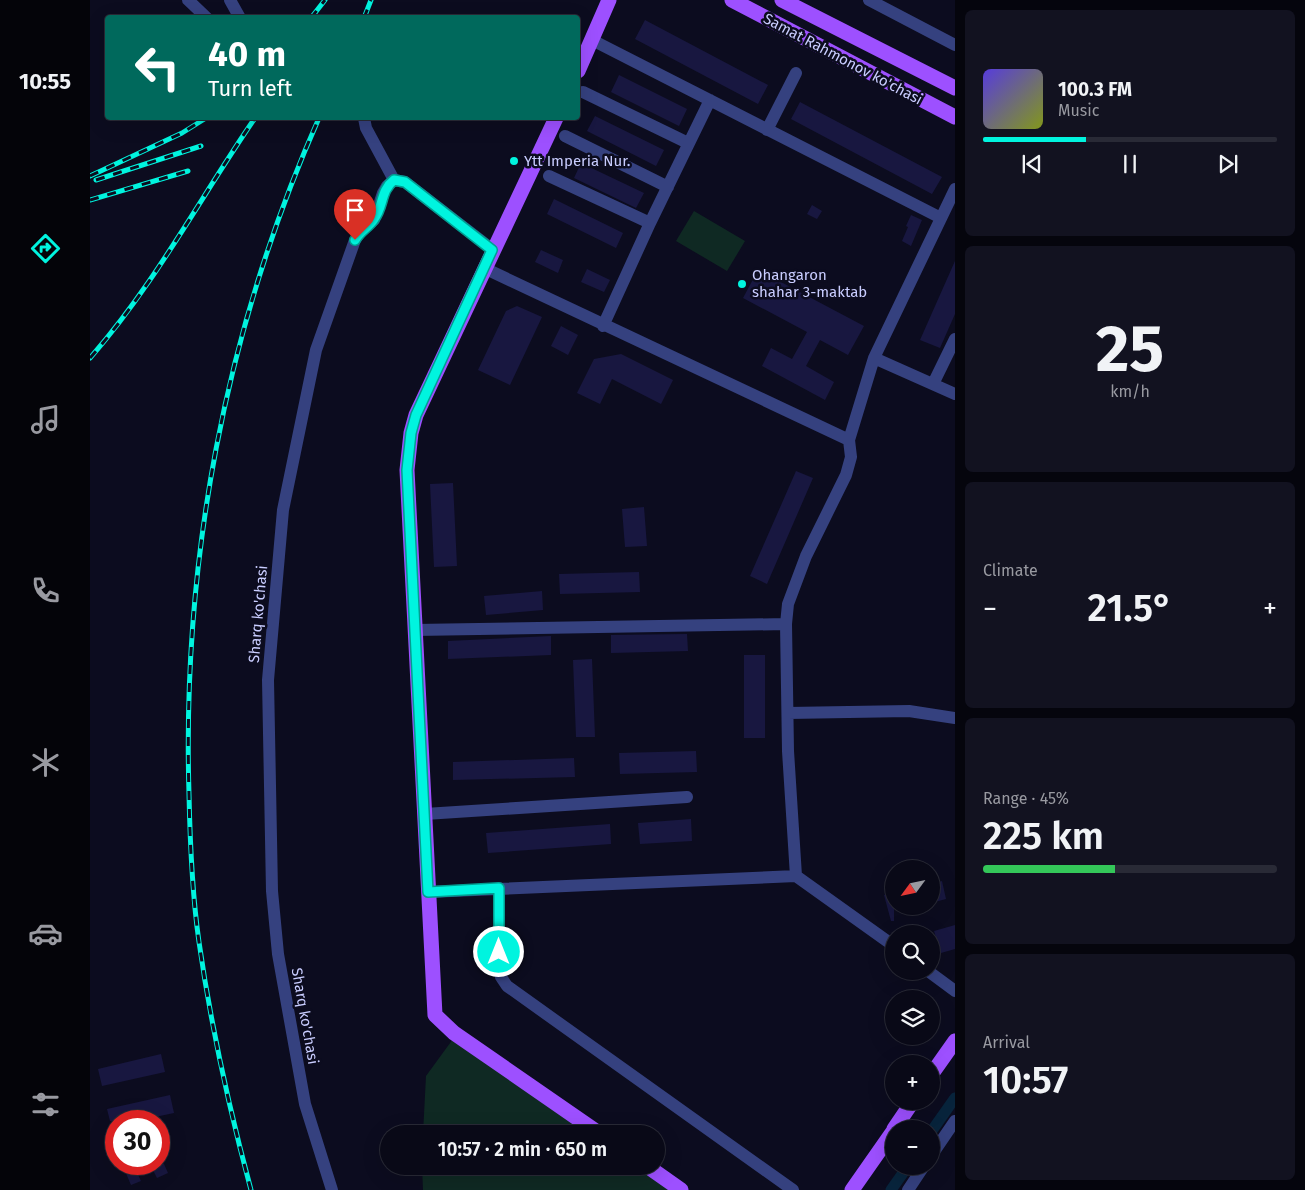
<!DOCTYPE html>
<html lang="en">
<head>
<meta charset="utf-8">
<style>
  :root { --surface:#090917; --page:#121220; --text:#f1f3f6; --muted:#999aa1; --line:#292a36; --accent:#00f4df }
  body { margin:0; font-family:"Fira Sans",sans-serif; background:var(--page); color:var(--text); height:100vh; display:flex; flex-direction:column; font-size:19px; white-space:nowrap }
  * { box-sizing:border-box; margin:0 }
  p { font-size:16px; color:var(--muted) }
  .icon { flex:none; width:28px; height:28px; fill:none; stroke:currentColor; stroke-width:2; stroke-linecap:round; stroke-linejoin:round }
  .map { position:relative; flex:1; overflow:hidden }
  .drawer { display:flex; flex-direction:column; gap:10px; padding:10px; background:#05050d; width:350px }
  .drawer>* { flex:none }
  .banner { position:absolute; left:15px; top:15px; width:475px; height:105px; border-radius:5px; box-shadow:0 5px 20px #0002,0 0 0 1px var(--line); background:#00695c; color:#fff; overflow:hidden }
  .needle { width:32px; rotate:237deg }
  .buttons { position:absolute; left:795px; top:860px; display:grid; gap:10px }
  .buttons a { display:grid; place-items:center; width:55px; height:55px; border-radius:50%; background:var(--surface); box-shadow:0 5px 20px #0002,0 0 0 1px var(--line); font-size:25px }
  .speed { position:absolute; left:15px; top:1110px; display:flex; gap:10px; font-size:25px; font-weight:700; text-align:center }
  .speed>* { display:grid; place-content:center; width:65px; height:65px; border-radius:50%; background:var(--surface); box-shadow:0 5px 20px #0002,0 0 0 1px var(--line); line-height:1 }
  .speed .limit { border:8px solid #d22; background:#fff; color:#111 }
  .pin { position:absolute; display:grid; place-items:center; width:42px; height:42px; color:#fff; margin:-51px -21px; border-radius:50% 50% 50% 0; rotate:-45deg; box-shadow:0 0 5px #0007 }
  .pin .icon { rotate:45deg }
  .me { position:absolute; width:55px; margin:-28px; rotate:0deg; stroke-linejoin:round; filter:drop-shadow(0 0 4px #0008) }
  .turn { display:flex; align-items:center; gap:18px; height:105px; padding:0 20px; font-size:22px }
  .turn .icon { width:65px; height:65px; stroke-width:2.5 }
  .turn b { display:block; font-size:35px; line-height:42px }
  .big { font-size:38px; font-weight:600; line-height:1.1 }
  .drawer .widget { flex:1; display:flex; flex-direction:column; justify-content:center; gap:8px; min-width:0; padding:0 18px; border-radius:8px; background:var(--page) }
  .drawer .dial { align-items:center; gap:0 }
  .dial b { font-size:65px; line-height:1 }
  .song { display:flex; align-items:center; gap:15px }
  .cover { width:60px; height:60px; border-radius:8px; background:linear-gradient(135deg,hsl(250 70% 55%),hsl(70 70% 35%)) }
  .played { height:5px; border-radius:2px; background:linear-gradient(90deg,var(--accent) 35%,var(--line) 35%) }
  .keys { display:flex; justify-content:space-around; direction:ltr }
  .heat { display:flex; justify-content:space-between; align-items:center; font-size:28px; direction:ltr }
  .charge { height:8px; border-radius:4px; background:linear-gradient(90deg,#34c759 45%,var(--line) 0) }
  .trip { position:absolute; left:290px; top:1125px; width:285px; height:50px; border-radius:25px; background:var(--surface); box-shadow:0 5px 20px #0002,0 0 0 1px var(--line); font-weight:600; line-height:50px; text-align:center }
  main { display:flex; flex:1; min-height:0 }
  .tabs { display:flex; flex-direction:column; width:90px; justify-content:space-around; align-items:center; background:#040409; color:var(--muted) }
  .tabs .icon { width:35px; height:35px }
  .tabs .on { color:var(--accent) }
  .tabs b { font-size:22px; color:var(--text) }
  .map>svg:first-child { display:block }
  .green { fill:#0f2923 }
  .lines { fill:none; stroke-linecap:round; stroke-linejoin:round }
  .canal { stroke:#08243c; stroke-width:11 }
  .building { fill:#181740 }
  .minor { stroke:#35417f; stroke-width:12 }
  .major { stroke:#9d50ff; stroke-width:15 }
  .rail-casing { stroke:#00f4df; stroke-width:5 }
  .rail { stroke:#0c0c1f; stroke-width:3; stroke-dasharray:9; stroke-linecap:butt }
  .route-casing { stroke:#009f91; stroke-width:12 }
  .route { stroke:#00f4df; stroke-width:9 }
  .poi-dot { fill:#00f4df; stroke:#0c0c1f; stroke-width:2 }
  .labels { text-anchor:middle; stroke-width:5; stroke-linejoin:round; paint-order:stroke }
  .street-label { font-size:15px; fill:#c9cdff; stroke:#0c0c1f }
  .poi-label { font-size:15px; fill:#c9cdff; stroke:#0c0c1f; text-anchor:start }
</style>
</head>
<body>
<main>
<nav class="tabs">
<b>10:55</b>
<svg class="icon on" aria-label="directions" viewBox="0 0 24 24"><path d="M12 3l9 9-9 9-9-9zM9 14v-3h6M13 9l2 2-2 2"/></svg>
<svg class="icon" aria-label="music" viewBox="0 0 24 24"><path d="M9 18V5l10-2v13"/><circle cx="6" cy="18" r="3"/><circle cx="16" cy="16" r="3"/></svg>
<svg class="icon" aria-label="phone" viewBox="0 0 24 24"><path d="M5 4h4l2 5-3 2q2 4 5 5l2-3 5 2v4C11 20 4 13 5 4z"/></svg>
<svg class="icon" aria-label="climate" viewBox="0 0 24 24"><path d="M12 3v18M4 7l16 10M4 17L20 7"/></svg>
<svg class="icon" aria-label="car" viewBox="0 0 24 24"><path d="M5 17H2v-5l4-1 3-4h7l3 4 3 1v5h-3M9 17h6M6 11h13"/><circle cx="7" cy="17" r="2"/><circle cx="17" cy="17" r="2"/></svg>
<svg class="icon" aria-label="filters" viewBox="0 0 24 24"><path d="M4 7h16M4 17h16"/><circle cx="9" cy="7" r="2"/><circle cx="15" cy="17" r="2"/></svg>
</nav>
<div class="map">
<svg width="865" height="1190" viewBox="0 0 865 1190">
  <rect width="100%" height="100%" fill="#0c0c1f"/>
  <!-- green -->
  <path class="green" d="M604,211L655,241L637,271L586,241Z
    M363,1039L501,1134H333L336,1076Z
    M332,1166H548L583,1190H333Z"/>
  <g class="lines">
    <!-- canal -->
    <path class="canal" d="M841,1132L865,1098
      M801,1190L818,1166"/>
  </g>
  <!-- building -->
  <path class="building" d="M555,20L678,85L668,104L545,39Z
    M529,75L597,109L589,126L521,92Z
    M710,102L852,177L842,194L701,119Z
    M505,116L574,150L566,166L497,131Z
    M491,163L554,193L546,208L484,178Z
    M464,199L533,233L526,248L457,214Z
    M722,205L732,211L727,219L717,214Z
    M821,215L832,220L821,246L812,241L818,227L816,226Z
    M451,250L473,260L468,273L445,262Z
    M865,261V314L850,348L830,340Z
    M497,269L520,280L514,292L491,282Z
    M668,270L774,326L758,355L730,340L716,366L744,382L735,400L672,366L681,348L702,359L717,332L653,298Z
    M427,306L452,317L420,385L388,370L416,311Z
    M471,326L488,335L478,355L461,346Z
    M531,354L583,380L571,404L522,379L510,404L487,393L504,359Z
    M706,471L723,478L677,584L660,576Z
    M363,483L367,566L344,567L340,484Z
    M554,507L557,546L535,547L532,509Z
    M549,572L550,592L470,594L469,574Z
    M452,591L453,610L396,615L394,596Z
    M597,634L598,651L521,653V635Z
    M461,636V655L358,659V641Z
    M654,655H675V738H654Z
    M502,659L505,737H486L483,660Z
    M606,751L607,772L530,774L529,753Z
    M484,758L485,777L363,780V762Z
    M601,819L602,841L550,844L548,823Z
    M520,824L521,844L398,853L396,833Z
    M852,881L856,899L841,903V884Z
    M804,893V921H801L794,895Z
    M865,925V949L851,953L844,931Z
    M71,1054L75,1072L12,1086L8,1069Z
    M80,1095L84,1113L46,1121H20L17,1109Z
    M32,1164H43L51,1181L41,1185Z
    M60,1164H74L78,1173L67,1178Z"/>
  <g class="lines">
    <!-- minor -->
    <path class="minor" d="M98,0L117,18
      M140,0L150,18
      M779,0L865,45
      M502,40L851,218
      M493,92L598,143
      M274,118L276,128L304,180
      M677,130L706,73
      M475,136L578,187
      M459,176L560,223
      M394,268L759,440
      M513,326L560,223L620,100
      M784,358L865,394
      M843,384L865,339
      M325,630L696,624
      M698,713L819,711L865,718
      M335,814L597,797
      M706,876L698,751L696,624L698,604L716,556L756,475L761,457L759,440L784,358L865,189
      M409,888V965L411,977L417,986L703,1190
      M338,892L706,876L804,946
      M838,971L865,991
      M841,1156L865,1121
      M242,1190L215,1104L188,954L182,891L178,680L193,510L226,350L265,240L271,231L284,220L293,193L297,186L304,180L315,182L403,250
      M818,1190L834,1166"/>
    <!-- major -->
    <path class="major" d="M642,0L865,117
      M692,0L865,88
      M488,71L519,0
      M466,118L326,415L321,433L317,470L345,1015L364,1033L510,1134
      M841,1075L865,1041
      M804,1129L823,1101
      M557,1166L591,1190
      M762,1190L804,1130"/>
    <!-- rail casing -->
    <g class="rail-casing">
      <path id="rail" d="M221,18L235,0
        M274,18L281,0
        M0,176L92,133L116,118
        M6,180L111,146
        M0,200L98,171
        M0,358C65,284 110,198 165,118
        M161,1190C139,1108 121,1026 109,942C102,893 100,843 99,794C92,562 135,330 229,118"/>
    </g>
    <!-- rail -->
    <use href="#rail" class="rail"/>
  </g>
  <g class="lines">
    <!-- route casing -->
    <g class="route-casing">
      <path id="route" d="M265,240C270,231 279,227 284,219C294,206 290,191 304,180L315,182L402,250L326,415L321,433L317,470L338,892L409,888V952"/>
    </g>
    <!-- route -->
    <use href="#route" class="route"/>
  </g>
  <!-- markers -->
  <g class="poi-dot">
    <circle cx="424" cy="161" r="5"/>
    <circle cx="652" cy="284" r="5"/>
  </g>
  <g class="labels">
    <!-- street labels -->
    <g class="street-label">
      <text transform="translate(753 59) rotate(28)" y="5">Samat Rahmonov ko'chasi</text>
      <text transform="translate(168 614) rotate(-85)" y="5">Sharq ko'chasi</text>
      <text transform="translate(215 1016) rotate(80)" y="5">Sharq ko'chasi</text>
    </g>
    <!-- poi labels -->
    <g class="poi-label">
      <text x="434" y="166">Ytt Imperia Nur.</text>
      <text x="662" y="280">Ohangaron<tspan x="662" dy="17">shahar 3-maktab</tspan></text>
    </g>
  </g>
</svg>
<div class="buttons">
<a><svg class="needle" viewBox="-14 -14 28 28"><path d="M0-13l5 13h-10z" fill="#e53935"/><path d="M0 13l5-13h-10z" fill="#999aa1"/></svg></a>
<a><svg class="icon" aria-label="search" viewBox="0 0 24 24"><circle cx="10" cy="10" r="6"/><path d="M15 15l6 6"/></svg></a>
<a><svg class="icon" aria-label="layers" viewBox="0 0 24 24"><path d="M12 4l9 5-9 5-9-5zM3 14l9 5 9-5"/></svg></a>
<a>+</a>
<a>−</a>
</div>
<div class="speed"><div class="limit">30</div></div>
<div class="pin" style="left:265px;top:240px;background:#d93025"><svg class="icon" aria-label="arrive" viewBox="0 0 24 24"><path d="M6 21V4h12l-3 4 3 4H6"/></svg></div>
<svg class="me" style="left:409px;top:952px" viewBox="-20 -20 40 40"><circle r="17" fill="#00f4df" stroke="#fff" stroke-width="3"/><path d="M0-11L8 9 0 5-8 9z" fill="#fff"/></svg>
<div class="trip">10:57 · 2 min · 650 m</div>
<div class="banner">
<div class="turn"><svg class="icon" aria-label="left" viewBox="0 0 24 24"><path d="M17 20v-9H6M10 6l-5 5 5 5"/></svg><div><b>40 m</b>Turn left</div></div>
</div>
</div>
<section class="drawer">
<div class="widget">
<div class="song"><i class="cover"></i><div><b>100.3 FM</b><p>Music</p></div></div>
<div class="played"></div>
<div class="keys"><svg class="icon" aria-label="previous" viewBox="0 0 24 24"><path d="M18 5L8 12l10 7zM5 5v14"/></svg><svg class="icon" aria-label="pause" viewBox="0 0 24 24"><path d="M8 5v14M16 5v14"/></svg><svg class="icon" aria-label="next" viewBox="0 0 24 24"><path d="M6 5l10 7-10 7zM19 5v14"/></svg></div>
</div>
<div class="widget dial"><b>25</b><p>km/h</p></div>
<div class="widget"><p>Climate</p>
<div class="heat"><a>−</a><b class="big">21.5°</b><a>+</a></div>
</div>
<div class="widget"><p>Range · 45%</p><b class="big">225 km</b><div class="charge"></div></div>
<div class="widget"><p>Arrival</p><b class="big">10:57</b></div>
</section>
</main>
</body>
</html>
